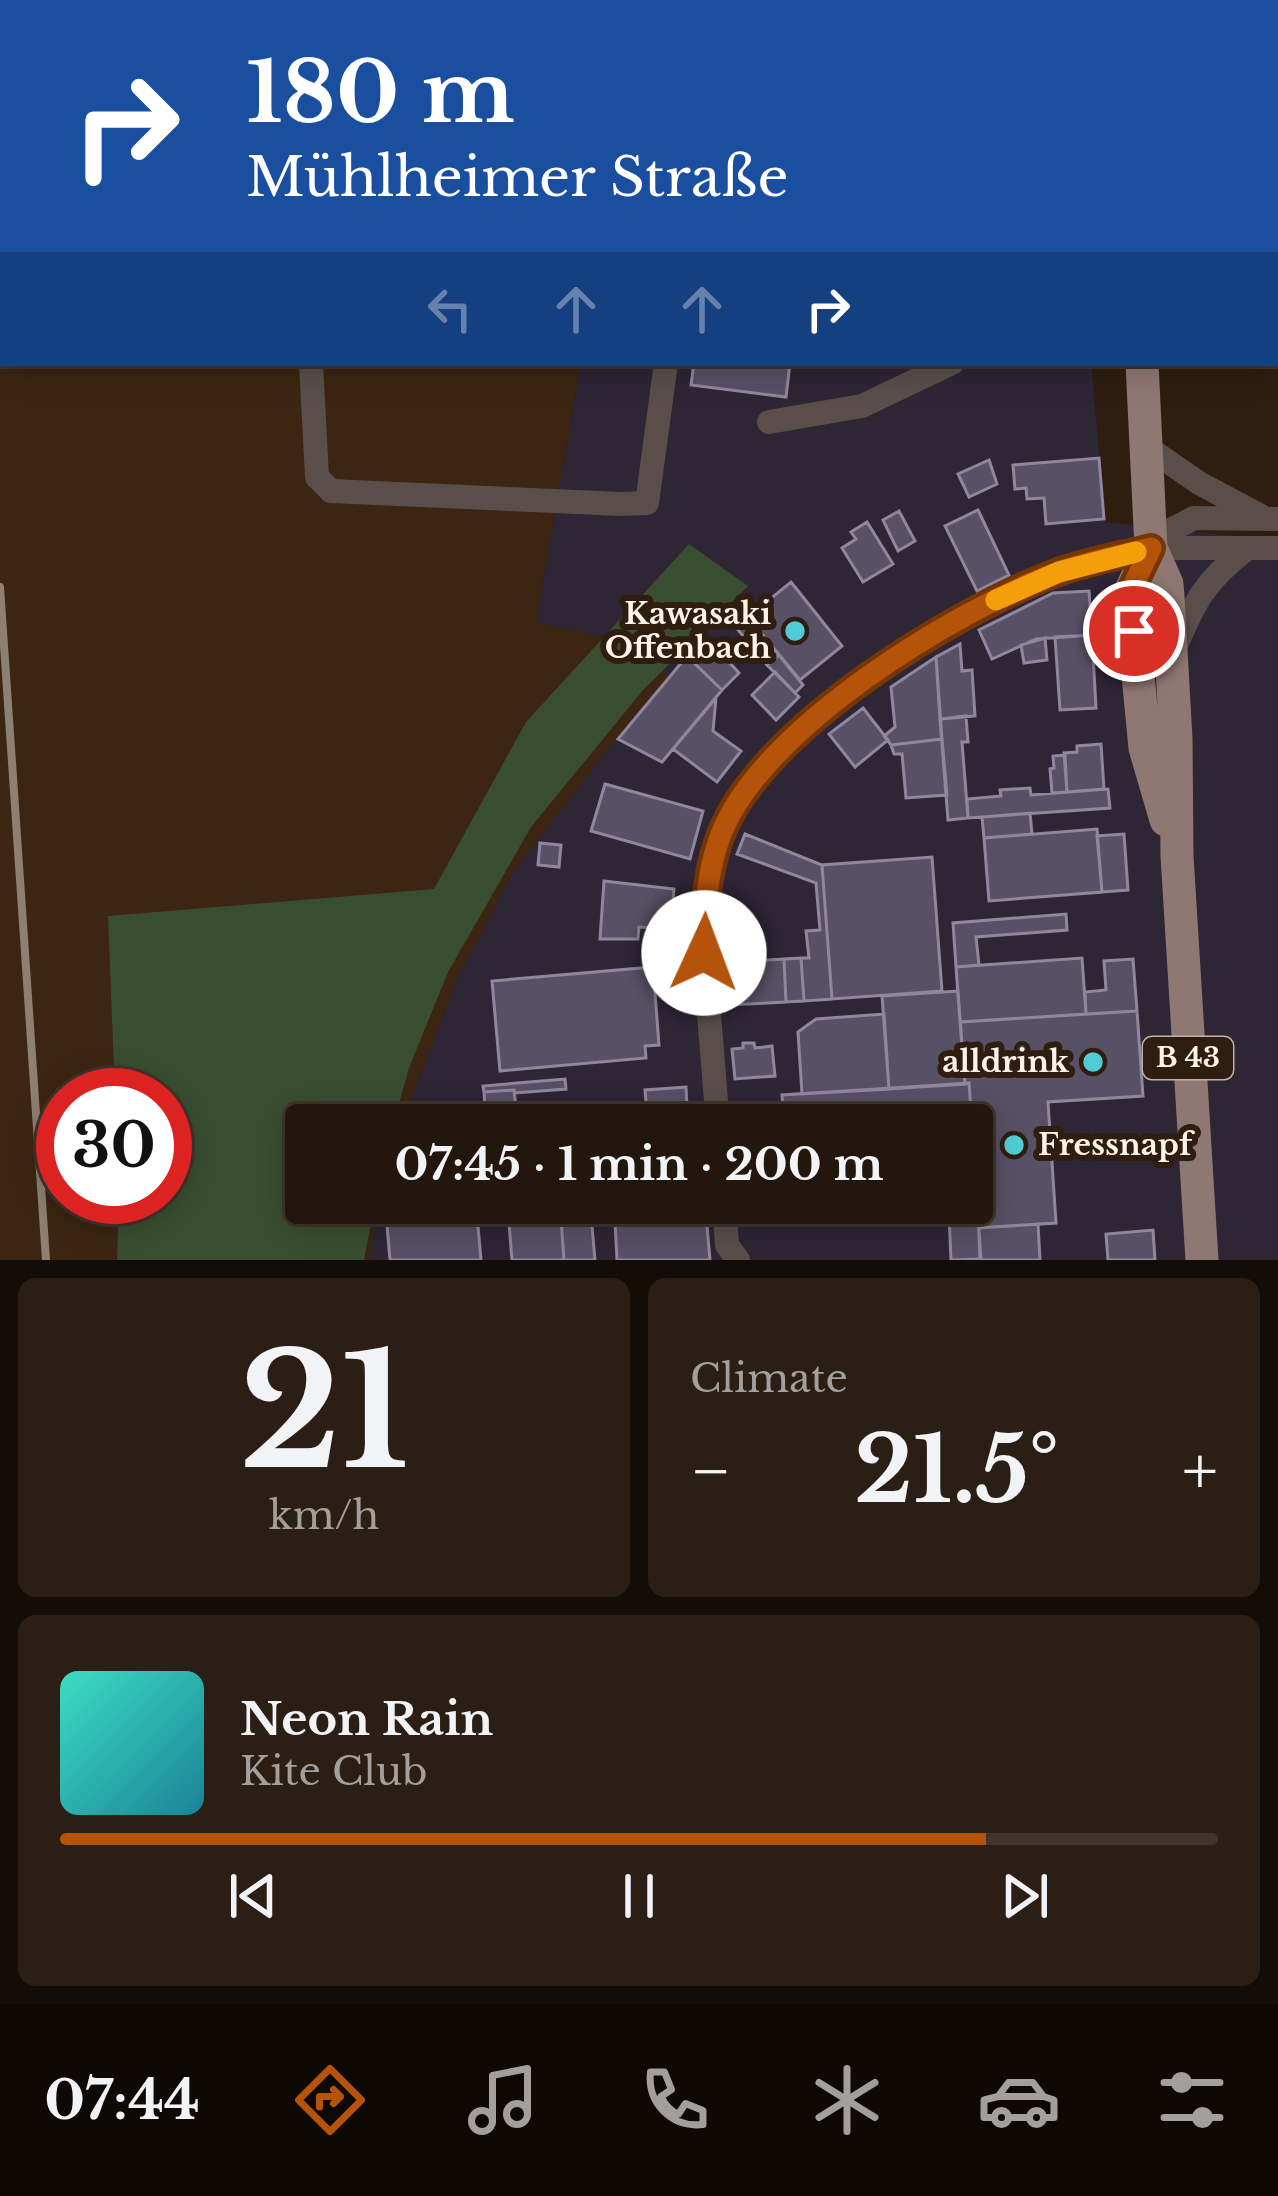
<!DOCTYPE html>
<html lang="en">
<head>
<meta charset="utf-8">
<style>
  :root { --surface:#23160c; --page:#2b1f15; --text:#f1f3f6; --muted:#a39f9d; --line:#40352d; --accent:#b45309 }
  body { margin:0; font-family:"Libre Baskerville",serif; background:var(--page); color:var(--text); height:100vh; display:flex; flex-direction:column; font-size:45px; white-space:nowrap }
  * { box-sizing:border-box; margin:0 }
  p { font-size:39px; color:var(--muted) }
  .icon { flex:none; width:66px; height:66px; fill:none; stroke:currentColor; stroke-width:2; stroke-linecap:round; stroke-linejoin:round }
  .map { position:relative; height:1260px; overflow:hidden }
  .sheet { display:flex; flex-direction:column; gap:18px; padding:18px; background:#130c07; flex:1 }
  .sheet>* { flex:none }
  .banner { position:absolute; left:0px; top:0px; width:1278px; height:366px; box-shadow:0 6px 30px #0003,0 0 0 3px var(--line); background:#1a4fa0; color:#fff; overflow:hidden }
  .speed { position:absolute; left:36px; top:1068px; display:flex; gap:24px; font-size:60px; font-weight:700; text-align:center }
  .speed>* { display:grid; place-content:center; width:156px; height:156px; border-radius:50%; background:var(--surface); box-shadow:0 6px 30px #0003,0 0 0 3px var(--line); line-height:1 }
  .speed .limit { border:18px solid #d22; background:#fff; color:#111 }
  .pin { position:absolute; display:grid; place-items:center; width:102px; height:102px; color:#fff; margin:-51px; border:6px solid #fff; border-radius:50%; box-shadow:0 3px 12px #0007 }
  .me { position:absolute; width:132px; margin:-66px; rotate:2deg; stroke-linejoin:round; filter:drop-shadow(0 0 9px #0008) }
  .turn { display:flex; align-items:center; gap:42px; height:252px; padding:0 48px; font-size:54px }
  .turn .icon { width:156px; height:156px; stroke-width:2.5 }
  .turn b { display:block; font-size:84px; line-height:102px }
  .lanes { display:flex; align-items:center; height:114px; padding:0 48px; background:#0003; justify-content:center; gap:60px; direction:ltr }
  .lanes .off { opacity:.35 }
  .big { font-size:90px; font-weight:700; line-height:1.1 }
  .sheet .card { flex:1; display:flex; flex-direction:column; justify-content:center; gap:18px; min-width:0; padding:0 42px; border-radius:18px; background:var(--page) }
  .sheet .dial { align-items:center; gap:0 }
  .dial b { font-size:156px; line-height:1 }
  .song { display:flex; align-items:center; gap:36px }
  .cover { width:144px; height:144px; border-radius:18px; background:linear-gradient(135deg,hsl(170 70% 55%),hsl(190 70% 35%)) }
  .played { height:12px; border-radius:6px; background:linear-gradient(90deg,var(--accent) 80%,var(--line) 80%) }
  .keys { display:flex; justify-content:space-around; direction:ltr }
  .heat { display:flex; justify-content:space-between; align-items:center; font-size:66px; direction:ltr }
  .sheet .tiles { flex:1; display:grid; gap:18px; grid-template-columns:1fr 1fr }
  .card:last-child { grid-column:span 2 }
  .trip { position:absolute; left:285px; top:1104px; width:708px; height:120px; border-radius:12px; background:var(--surface); box-shadow:0 6px 30px #0003,0 0 0 3px var(--line); font-weight:700; line-height:120px; text-align:center }
  .dock { display:flex; height:192px; justify-content:space-around; align-items:center; background:#0e0905; color:var(--muted) }
  .dock .icon { width:84px; height:84px }
  .dock .selected { color:var(--accent) }
  .dock b { font-size:54px; color:var(--text) }
  .map>svg:first-child { display:block }
  .industrial { fill:#2e2535 }
  .built { fill:#3c2512; fill-rule:evenodd }
  .green { fill:#394e30 }
  .building { fill:#585065; stroke:#90879f; stroke-width:3 }
  .lines { fill:none; stroke-linecap:round; stroke-linejoin:round }
  .minor { stroke:#594e4a; stroke-width:24 }
  .major { stroke:#907872; stroke-width:33 }
  .rail { stroke:#8e7f73; stroke-width:8 }
  .route-casing { stroke:#753606; stroke-width:30 }
  .route { stroke:#b45309; stroke-width:21 }
  .slow { stroke:#f59e0b; stroke-width:21 }
  .poi-dot { fill:#51ccd4; stroke:#2f1e10; stroke-width:4.5 }
  .labels { text-anchor:middle; stroke-width:12; stroke-linejoin:round; paint-order:stroke }
  .shield { fill:#2f1e10; stroke:#c0b2a8; stroke-width:3 }
  .shield-label { font-size:27px; font-weight:bold; fill:#fef2e9 }
  .poi-label { font-size:30px; font-weight:bold; fill:#fef2e9; stroke:#2f1e10; text-anchor:end }
</style>
</head>
<body>
<div class="map">
<svg width="1278" height="1260" viewBox="0 0 1278 1260">
  <rect width="100%" height="100%" fill="#2f1e10"/>
  <!-- industrial -->
  <path class="industrial" d="M581,363H1091L1105,522L1278,541V1260H370L371,1242L380,1203H972V1125H401L458,977L511,874L611,745L667,678L628,643L536,622Z"/>
  <!-- built -->
  <path class="built" d="M0,0H618V3H3V363H581L536,622L628,643L668,677L611,745L511,874L458,977L401,1125H306V1203H380L371,1242L370,1260H0ZM63,1095H165V1197H63Z"/>
  <!-- green -->
  <path class="green" d="M689,544L748,586L644,689L531,827L448,972L409,1068L393,1125H306V1203H375L364,1260H117L119,1197H165V1095H115L108,916L434,889L526,722Z"/>
  <!-- building -->
  <path class="building" d="M694,363H790L786,397L691,385Z
    M1099,458L1104,519L1046,524L1044,498L1027,499L1026,488L1015,489L1013,465Z
    M989,460L997,484L969,497L958,474Z
    M978,510L1009,575L977,591L945,526Z
    M899,511L915,541L898,551L883,520Z
    M867,522L893,564L863,582L842,548L856,539L851,532Z
    M791,582L842,646L800,680L748,617Z
    M1089,591L1092,635L1036,639L992,659L979,630L1053,593Z
    M741,609L779,655L767,665L729,619Z
    M1092,635L1096,708L1060,710L1055,637Z
    M706,637L739,673L722,690L687,656Z
    M1045,638L1047,660L1024,663L1021,645Z
    M960,644L962,671L972,670L975,716L940,719L936,657Z
    M779,655L803,685L795,693L767,665Z
    M687,656L722,690L662,762L618,739Z
    M936,657L942,739L891,745L884,736L895,727L891,687Z
    M775,672L799,697L776,720L752,695Z
    M716,698L713,731L741,751L717,782L673,749Z
    M863,708L888,740L855,767L829,734Z
    M966,716L968,742H962L968,818L948,820L940,719Z
    M942,739L947,795L906,798L902,754H894L891,745Z
    M1101,744L1104,789L1067,792L1064,753L1077,752V746Z
    M1065,755L1067,792L1052,793L1050,769L1054,768L1053,756Z
    M605,784L703,811L690,859L591,831Z
    M1030,788L1031,795L1108,789L1110,808L968,818L967,799L1001,796L1000,790Z
    M1030,813L1032,834L984,838L982,817Z
    M1097,829L1102,892L989,901L984,838Z
    M745,834L822,865L832,999L804,1001L801,958H809L806,931L820,930L816,883L737,854Z
    M1124,834L1128,890L1102,892L1097,836Z
    M540,843L561,845L559,867L538,865Z
    M932,857L942,991L832,999L822,865Z
    M604,881L674,889L671,929L639,927L638,939H600Z
    M1066,914L1067,930L976,937L979,965L956,967L953,923Z
    M801,958L804,1001L786,1002L784,959Z
    M1082,958L1086,1014L960,1022L956,967Z
    M784,959L786,1002L728,1005L726,962Z
    M1133,959L1137,1011L1086,1014L1085,992L1106,990L1104,961Z
    M653,967L659,1045L645,1046L646,1058L500,1071L492,981Z
    M958,991L965,1084L889,1089L882,996Z
    M1137,1011L1143,1096L1048,1102L1056,1223L979,1228L969,1083L965,1084L960,1022Z
    M884,1014L889,1089L802,1094L798,1032L816,1019Z
    M743,1043H754L755,1048L772,1046L775,1076L735,1079L732,1049L743,1048Z
    M565,1079L566,1089L515,1093L514,1090L484,1092L483,1086Z
    M969,1083L975,1162H972V1125H784L782,1095Z
    M686,1087L688,1125H648L645,1090Z
    M514,1090L517,1117L486,1120L484,1092Z
    M646,1105L647,1116L630,1118V1122L604,1125L602,1109Z
    M602,1109L604,1125H560L559,1113Z
    M559,1113L560,1125H487L486,1120Z
    M972,1162H975L978,1213L949,1215L947,1203H972Z
    M385,1203H476L481,1260H390Z
    M557,1203H590L595,1260H564L560,1206Z
    M614,1203H705L710,1260H617Z
    M805,1203H872V1213L806,1217Z
    M947,1203L949,1215L873,1220L872,1204Z
    M560,1206L564,1260H512L508,1211Z
    M978,1213L980,1259L951,1260L949,1215Z
    M1038,1224L1040,1260H981L979,1228Z
    M1153,1230L1155,1260H1108L1106,1234Z"/>
  <g class="lines">
    <!-- minor -->
    <path class="minor" d="M294,0V3
      M1071,0L1076,3
      M709,3L710,0
      M311,363L317,477L331,491L622,504L647,503L666,363
      M769,422L862,406L952,363
      M1147,447L1199,483L1261,516
      M1151,548L1167,532L1194,518L1278,519
      M1175,648C1195,601 1204,582 1245,550
      M718,1125L704,953L707,884L724,825L740,797L770,758L804,727L895,659L977,610L1035,581L1059,571L1151,548H1278
      M724,1203L727,1245L738,1260"/>
    <!-- major -->
    <path class="major" d="M1123,3V0
      M1142,363L1151,548L1167,584L1168,597L1176,739L1177,856L1202,1260
      M1151,548L1130,592L1145,748L1166,820"/>
    <!-- rail -->
    <path class="rail" d="M0,587L46,1260"/>
  </g>
  <g class="lines">
    <!-- route casing -->
    <g class="route-casing">
      <path id="route" d="M704,953C705,910 706,868 724,827C770,725 950,614 1053,574C1084,562 1118,556 1151,548L1130,592L1134,631"/>
    </g>
    <!-- route -->
    <use href="#route" class="route"/>
    <!-- slow -->
    <path class="slow" d="M996,600L1059,572L1136,552"/>
  </g>
  <!-- markers -->
  <g class="poi-dot">
    <circle cx="795" cy="631" r="12"/>
    <circle cx="1093" cy="1062" r="12"/>
    <circle cx="1014" cy="1145" r="12"/>
  </g>
  <g class="labels">
    <!-- shield labels -->
    <rect class="shield" x="1143" y="1037" width="90" height="42" rx="9"/>
    <g class="shield-label">
      <text x="1188" y="1067">B 43</text>
    </g>
    <!-- poi labels -->
    <g class="poi-label">
      <text x="771" y="624">Kawasaki<tspan x="771" dy="34">Offenbach</tspan></text>
      <text x="1069" y="1072">alldrink</text>
      <text x="1038" y="1155" text-anchor="start">Fressnapf</text>
    </g>
  </g>
</svg>
<div class="speed"><div class="limit">30</div></div>
<div class="pin" style="left:1134px;top:631px;background:#d93025"><svg class="icon" aria-label="arrive" viewBox="0 0 24 24"><path d="M6 21V4h12l-3 4 3 4H6"/></svg></div>
<svg class="me" style="left:704px;top:953px" viewBox="-20 -20 40 40"><circle r="19" fill="#fff"/><path d="M0-13L10 11 0 6-10 11z" fill="#b45309"/></svg>
<div class="trip">07:45 · 1 min · 200 m</div>
<div class="banner">
<div class="turn"><svg class="icon" aria-label="right" viewBox="0 0 24 24"><path d="M7 20v-9h11M14 6l5 5-5 5"/></svg><div><b>180 m</b>Mühlheimer Straße</div></div>
<div class="lanes"><svg class="icon off" aria-label="left" viewBox="0 0 24 24"><path d="M17 20v-9H6M10 6l-5 5 5 5"/></svg><svg class="icon off" aria-label="ahead" viewBox="0 0 24 24"><path d="M12 20V5M6 11l6-6 6 6"/></svg><svg class="icon off" aria-label="ahead" viewBox="0 0 24 24"><path d="M12 20V5M6 11l6-6 6 6"/></svg><svg class="icon" aria-label="right" viewBox="0 0 24 24"><path d="M7 20v-9h11M14 6l5 5-5 5"/></svg></div>
</div>
</div>
<section class="sheet">
<div class="tiles">
<div class="card dial"><b>21</b><p>km/h</p></div>
<div class="card"><p>Climate</p>
<div class="heat"><a>−</a><b class="big">21.5°</b><a>+</a></div>
</div>
<div class="card">
<div class="song"><i class="cover"></i><div><b>Neon Rain</b><p>Kite Club</p></div></div>
<div class="played"></div>
<div class="keys"><svg class="icon" aria-label="previous" viewBox="0 0 24 24"><path d="M18 5L8 12l10 7zM5 5v14"/></svg><svg class="icon" aria-label="pause" viewBox="0 0 24 24"><path d="M8 5v14M16 5v14"/></svg><svg class="icon" aria-label="next" viewBox="0 0 24 24"><path d="M6 5l10 7-10 7zM19 5v14"/></svg></div>
</div>
</div>
</section>
<nav class="dock">
<b>07:44</b>
<svg class="icon selected" aria-label="directions" viewBox="0 0 24 24"><path d="M12 3l9 9-9 9-9-9zM9 14v-3h6M13 9l2 2-2 2"/></svg>
<svg class="icon" aria-label="music" viewBox="0 0 24 24"><path d="M9 18V5l10-2v13"/><circle cx="6" cy="18" r="3"/><circle cx="16" cy="16" r="3"/></svg>
<svg class="icon" aria-label="phone" viewBox="0 0 24 24"><path d="M5 4h4l2 5-3 2q2 4 5 5l2-3 5 2v4C11 20 4 13 5 4z"/></svg>
<svg class="icon" aria-label="climate" viewBox="0 0 24 24"><path d="M12 3v18M4 7l16 10M4 17L20 7"/></svg>
<svg class="icon" aria-label="car" viewBox="0 0 24 24"><path d="M5 17H2v-5l4-1 3-4h7l3 4 3 1v5h-3M9 17h6M6 11h13"/><circle cx="7" cy="17" r="2"/><circle cx="17" cy="17" r="2"/></svg>
<svg class="icon" aria-label="filters" viewBox="0 0 24 24"><path d="M4 7h16M4 17h16"/><circle cx="9" cy="7" r="2"/><circle cx="15" cy="17" r="2"/></svg>
</nav>
</body>
</html>
